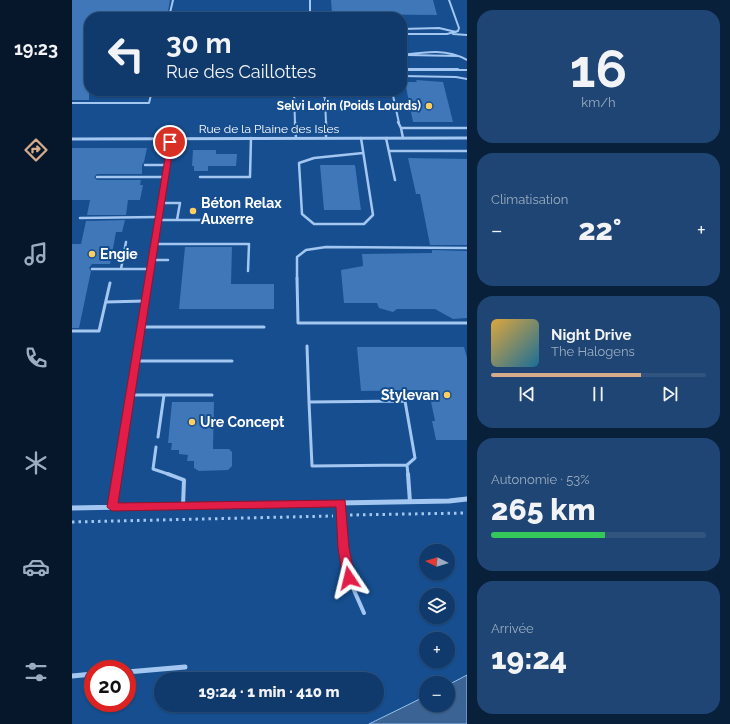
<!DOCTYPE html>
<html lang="fr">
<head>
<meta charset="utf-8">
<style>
  :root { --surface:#103a6b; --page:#1e4573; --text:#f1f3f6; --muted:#9cadc1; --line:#30547e; --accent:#d6ab8b }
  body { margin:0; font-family:Raleway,sans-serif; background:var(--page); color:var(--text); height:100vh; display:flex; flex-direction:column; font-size:15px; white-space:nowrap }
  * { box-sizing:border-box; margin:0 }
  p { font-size:13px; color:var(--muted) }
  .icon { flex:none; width:22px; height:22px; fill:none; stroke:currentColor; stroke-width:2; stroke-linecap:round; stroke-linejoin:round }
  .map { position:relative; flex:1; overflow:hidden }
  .drawer { display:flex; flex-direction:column; gap:10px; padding:10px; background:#09203b; width:263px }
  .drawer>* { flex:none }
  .guide { position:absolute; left:12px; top:12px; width:323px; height:84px; border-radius:16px; box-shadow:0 1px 3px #0004,0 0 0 1px var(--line); background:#103a6b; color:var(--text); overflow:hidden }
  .needle { width:26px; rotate:275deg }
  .fabs { position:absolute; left:347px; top:544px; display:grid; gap:8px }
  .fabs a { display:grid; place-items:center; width:36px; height:36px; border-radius:50%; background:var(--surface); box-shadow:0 1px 3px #0004,0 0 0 1px var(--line); font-size:20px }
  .speed { position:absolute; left:12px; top:660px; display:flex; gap:8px; font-size:20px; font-weight:700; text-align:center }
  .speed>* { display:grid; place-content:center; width:52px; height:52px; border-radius:50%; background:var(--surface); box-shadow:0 1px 3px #0004,0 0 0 1px var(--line); line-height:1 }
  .speed .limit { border:6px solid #d22; background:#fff; color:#111 }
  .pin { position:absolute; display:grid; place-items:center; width:34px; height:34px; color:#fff; margin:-17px; border:2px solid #fff; border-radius:50%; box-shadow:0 1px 4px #0007 }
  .me { position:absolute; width:44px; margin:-22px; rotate:350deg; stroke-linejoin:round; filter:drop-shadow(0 0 3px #0008) }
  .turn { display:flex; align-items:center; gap:14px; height:84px; padding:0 16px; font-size:18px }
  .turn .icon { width:52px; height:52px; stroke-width:2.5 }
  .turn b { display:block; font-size:28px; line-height:34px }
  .big { font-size:30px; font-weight:800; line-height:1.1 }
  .drawer .tile { flex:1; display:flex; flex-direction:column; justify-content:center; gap:6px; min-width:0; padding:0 14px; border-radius:16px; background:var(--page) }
  .drawer .dial { align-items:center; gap:0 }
  .dial b { font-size:52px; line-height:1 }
  .song { display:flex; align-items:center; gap:12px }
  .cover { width:48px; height:48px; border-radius:6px; background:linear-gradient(135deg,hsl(40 70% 55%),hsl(200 70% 35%)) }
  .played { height:4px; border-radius:2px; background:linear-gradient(90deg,var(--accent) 70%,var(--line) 70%) }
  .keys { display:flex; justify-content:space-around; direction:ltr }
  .heat { display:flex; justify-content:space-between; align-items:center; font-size:22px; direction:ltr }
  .charge { height:6px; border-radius:3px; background:linear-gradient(90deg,#34c759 53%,var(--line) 0) }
  .trip { position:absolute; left:82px; top:672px; width:230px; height:40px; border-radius:20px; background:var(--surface); box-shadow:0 1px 3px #0004,0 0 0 1px var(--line); font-weight:800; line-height:40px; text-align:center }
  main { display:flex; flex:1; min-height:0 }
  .tabs { display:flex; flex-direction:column; width:72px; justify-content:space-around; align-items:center; background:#06172b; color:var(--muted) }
  .tabs .icon { width:28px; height:28px }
  .tabs .active { color:var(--accent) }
  .tabs b { font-size:18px; color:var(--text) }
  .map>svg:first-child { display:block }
  .water { fill:#3b6393; stroke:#95c2f2 }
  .building { fill:#3f77b8 }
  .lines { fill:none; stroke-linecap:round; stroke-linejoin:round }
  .path-far1 { stroke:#a3c7f0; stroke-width:1.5; stroke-dasharray:1.5 2; stroke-linecap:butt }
  .path { stroke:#a3c7f0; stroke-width:3; stroke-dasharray:2.5 4; stroke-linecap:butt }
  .lane-far3 { stroke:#a3c7f0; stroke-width:2 }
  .lane-far2 { stroke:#a3c7f0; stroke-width:2.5 }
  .lane-far1 { stroke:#a3c7f0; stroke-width:3 }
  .lane { stroke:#a3c7f0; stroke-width:4 }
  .street-far2 { stroke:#a3c7f0; stroke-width:3 }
  .street-far1 { stroke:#a3c7f0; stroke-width:4 }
  .street { stroke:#a3c7f0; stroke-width:5 }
  .route { fill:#e11d48; stroke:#92132f }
  .poi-dot { fill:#ffce61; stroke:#164e8f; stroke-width:1.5 }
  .labels { text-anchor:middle; stroke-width:4; stroke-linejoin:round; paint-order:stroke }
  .far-poi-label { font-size:12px; font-weight:bold; fill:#fff; stroke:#164e8f; text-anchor:end }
  .far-street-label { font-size:12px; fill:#fff; stroke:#164e8f }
  .poi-label { font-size:14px; font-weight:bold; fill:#fff; stroke:#164e8f; text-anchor:start }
</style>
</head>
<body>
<main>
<nav class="tabs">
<b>19:23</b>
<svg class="icon active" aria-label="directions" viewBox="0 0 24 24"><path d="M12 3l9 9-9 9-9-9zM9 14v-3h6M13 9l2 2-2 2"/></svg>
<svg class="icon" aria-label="music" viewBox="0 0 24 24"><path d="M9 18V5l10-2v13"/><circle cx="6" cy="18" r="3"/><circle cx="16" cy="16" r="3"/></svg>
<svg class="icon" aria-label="phone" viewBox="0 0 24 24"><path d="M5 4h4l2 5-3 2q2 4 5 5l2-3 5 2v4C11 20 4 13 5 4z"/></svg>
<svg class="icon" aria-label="climate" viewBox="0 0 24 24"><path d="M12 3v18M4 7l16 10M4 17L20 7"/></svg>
<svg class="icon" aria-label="car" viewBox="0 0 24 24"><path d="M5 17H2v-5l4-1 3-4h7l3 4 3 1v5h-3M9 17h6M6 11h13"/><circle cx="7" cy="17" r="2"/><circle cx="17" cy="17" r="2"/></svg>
<svg class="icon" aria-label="filters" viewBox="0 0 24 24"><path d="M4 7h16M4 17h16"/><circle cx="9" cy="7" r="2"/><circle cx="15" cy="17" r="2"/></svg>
</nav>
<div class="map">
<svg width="395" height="724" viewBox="0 0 395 724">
  <rect width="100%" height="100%" fill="#164e8f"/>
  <!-- water -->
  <path class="water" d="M395,675V724H297L354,696V705H376V685Z"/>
  <!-- building -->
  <path class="building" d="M0,0H98L95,17H17V100H0Z
    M259,0H361L365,15L260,14Z
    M344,80L371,82L381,122H341L333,82H345Z
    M0,148H75L72,162L70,165V174H25L22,177L25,180H69L68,185H71L68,200H56L54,215H15L18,200H0Z
    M121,150H144V154H165L164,166H136V171H122V166H120Z
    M336,158L395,159V245H358L348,194H344Z
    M248,165H283L289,210H252Z
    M53,220L50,232H44L38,264H20L17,268L19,271L7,328H0V244H9L14,221Z
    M113,247H160L159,284H202V309H107Z
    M360,250L395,251V318L381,319L363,309H325L321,312L307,308L305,303H272L269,270L291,266L290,254L360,253Z
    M285,347H392L395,358V440H364L360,421H363L358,397H355L354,390L289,391Z
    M100,402H142L141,449H157L160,452V466L156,470L127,471L122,468V461H115L116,455L107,454V450H99L100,443H96Z"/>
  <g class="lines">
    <!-- path-far1 -->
    <path class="path-far1" d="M218,13H230
      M245,13H260"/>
    <!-- path -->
    <path class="path" d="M278,515L395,513
      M0,522L261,516"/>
    <!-- lane-far3 -->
    <path class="lane-far3" d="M238,0V17
      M97,17L101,0
      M330,29L367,28L384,32
      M330,34H375L386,31L387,28L377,0
      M381,34L395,35
      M330,55C352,52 375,48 395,60
      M335,55L386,56
      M332,69H386
      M330,70H395
      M330,76L384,77L395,79
      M246,91L253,98L254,123
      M320,91L327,123
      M0,103H77L80,91
      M223,123L222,93L226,91"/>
    <!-- lane-far2 -->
    <path class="lane-far2" d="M223,122L224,138
      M254,122V138
      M326,122L329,128H395
      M329,128L331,138
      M289,138L301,215L292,224H242L230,214L227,163L242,158L291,153
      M314,138L323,180
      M317,151H395
      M73,165H95
      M25,177H93
      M128,177H178L179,138
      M8,218L86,217
      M86,220H105L108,203H89
      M105,220H177
      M54,242L49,269H78
      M82,244H177L176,271
      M80,260H96
      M20,269H49
      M225,279V257L234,250L254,247L395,248"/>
    <!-- lane-far1 -->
    <path class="lane-far1" d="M225,278L226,323H395
      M34,302L73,301
      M69,327H192
      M0,331H27L38,283
      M235,346L237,402
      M63,361H160
      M58,395H140
      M333,401L343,458L335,465L240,466L237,402Z
      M86,437L92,395
      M84,447L81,469L99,475
      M335,465L336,475"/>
    <!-- lane -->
    <path class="lane" d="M96,474L112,480L111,506
      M336,474L338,502
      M269,503L272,549L277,579L292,613"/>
    <!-- street-far2 -->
    <path class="street-far2" d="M0,139L395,138
      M77,279L99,138"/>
    <!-- street-far1 -->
    <path class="street-far1" d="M45,475L77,278"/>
    <!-- street -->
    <path class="street" d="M40,507L45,474
      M0,508L377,501L395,499
      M55,672L113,667
      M0,676L21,674"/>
  </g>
  <!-- route -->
  <path class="route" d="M96,140L102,142L46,503L273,500L277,548L283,578L281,582H273L271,578L266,548L264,507L40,511L35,507Z"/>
  <!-- markers -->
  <g class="poi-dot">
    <circle cx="357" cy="106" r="4"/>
    <circle cx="121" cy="211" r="4"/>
    <circle cx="20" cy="254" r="4"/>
    <circle cx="375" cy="395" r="4"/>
    <circle cx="120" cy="422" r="4"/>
  </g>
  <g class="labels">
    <!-- far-poi labels -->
    <g class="far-poi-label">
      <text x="349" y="110">Selvi Lorin (Poids Lourds)</text>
    </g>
    <!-- far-street labels -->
    <g class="far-street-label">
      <text x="197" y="133">Rue de la Plaine des Isles</text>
    </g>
    <!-- poi labels -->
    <g class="poi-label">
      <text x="129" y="208">Béton Relax<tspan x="129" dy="16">Auxerre</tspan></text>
      <text x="28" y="259">Engie</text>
      <text x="367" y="400" text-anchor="end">Stylevan</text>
      <text x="128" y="427">Ure Concept</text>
    </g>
  </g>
</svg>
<div class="fabs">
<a><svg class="needle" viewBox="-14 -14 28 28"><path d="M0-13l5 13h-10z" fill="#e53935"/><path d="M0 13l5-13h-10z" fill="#9cadc1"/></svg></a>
<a><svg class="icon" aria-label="layers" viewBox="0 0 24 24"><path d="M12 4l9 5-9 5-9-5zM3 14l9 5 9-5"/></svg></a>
<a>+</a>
<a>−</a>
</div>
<div class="speed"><div class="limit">20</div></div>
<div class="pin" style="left:98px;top:142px;background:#d93025"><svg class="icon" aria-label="arrive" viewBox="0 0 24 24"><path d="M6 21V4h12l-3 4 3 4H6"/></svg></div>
<svg class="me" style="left:277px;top:578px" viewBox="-20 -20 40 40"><path d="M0-17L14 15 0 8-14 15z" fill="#e11d48" stroke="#fff" stroke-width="4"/></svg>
<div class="trip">19:24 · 1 min · 410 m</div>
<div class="guide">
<div class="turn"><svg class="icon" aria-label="left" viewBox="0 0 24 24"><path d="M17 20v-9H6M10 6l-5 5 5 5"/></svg><div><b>30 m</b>Rue des Caillottes</div></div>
</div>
</div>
<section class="drawer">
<div class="tile dial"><b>16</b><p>km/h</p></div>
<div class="tile"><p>Climatisation</p>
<div class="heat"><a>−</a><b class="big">22°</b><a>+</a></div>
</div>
<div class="tile">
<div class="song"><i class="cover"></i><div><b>Night Drive</b><p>The Halogens</p></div></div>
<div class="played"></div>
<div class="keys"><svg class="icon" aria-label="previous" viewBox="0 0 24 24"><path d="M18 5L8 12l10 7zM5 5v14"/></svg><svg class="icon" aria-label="pause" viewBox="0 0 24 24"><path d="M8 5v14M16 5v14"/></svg><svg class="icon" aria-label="next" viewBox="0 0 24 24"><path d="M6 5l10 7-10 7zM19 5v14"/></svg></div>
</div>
<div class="tile"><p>Autonomie · 53%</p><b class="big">265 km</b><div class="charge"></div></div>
<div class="tile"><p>Arrivée</p><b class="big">19:24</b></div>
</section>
</main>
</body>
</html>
